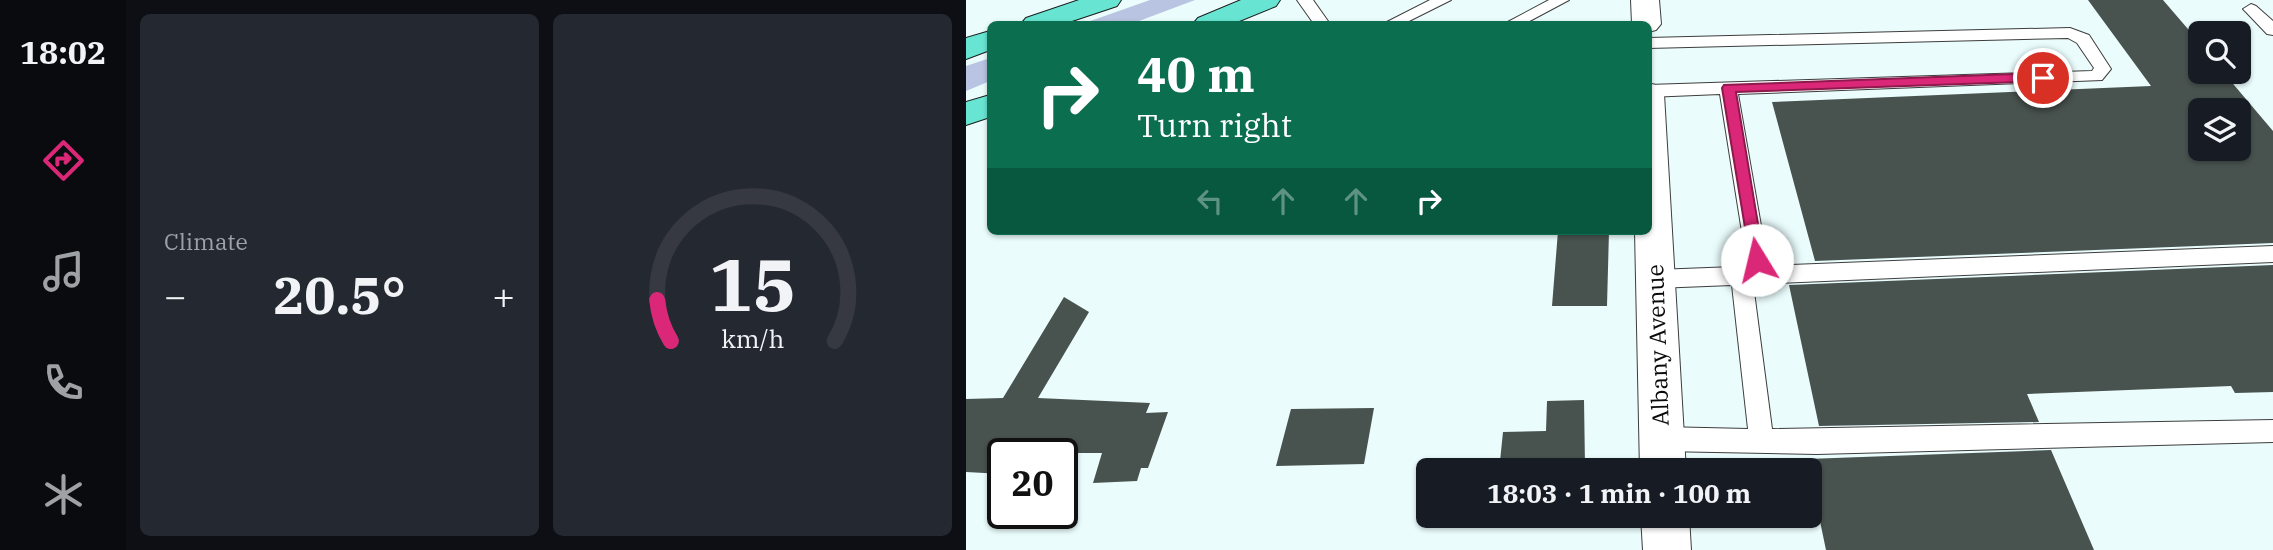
<!DOCTYPE html>
<html lang="en">
<head>
<meta charset="utf-8">
<style>
  :root { --surface:#171b24; --page:#242831; --text:#f1f3f6; --muted:#9ea1a6; --line:#363941; --accent:#db2777 }
  body { margin:0; font-family:"IBM Plex Serif",serif; background:var(--page); color:var(--text); height:100vh; display:flex; flex-direction:column; font-size:26px; white-space:nowrap }
  * { box-sizing:border-box; margin:0 }
  p { font-size:23px; color:var(--muted) }
  .icon { flex:none; width:38px; height:38px; fill:none; stroke:currentColor; stroke-width:2; stroke-linecap:round; stroke-linejoin:round }
  .map { position:relative; flex:1; overflow:hidden }
  .panel { display:flex; flex-direction:column; gap:14px; padding:14px; background:#0d0f14; width:840px }
  .panel>* { flex:none }
  .guide { position:absolute; left:21px; top:21px; width:665px; height:214px; border-radius:10px; box-shadow:0 2px 5px #0004; background:#0b6e4f; color:#fff; overflow:hidden }
  .buttons { position:absolute; left:1222px; top:21px; display:grid; gap:14px }
  .buttons a { display:grid; place-items:center; width:63px; height:63px; border-radius:10px; background:var(--surface); box-shadow:0 2px 5px #0004; font-size:35px }
  .speed { position:absolute; left:21px; top:438px; display:flex; gap:14px; font-size:35px; font-weight:700; text-align:center }
  .speed>* { display:grid; place-content:center; width:91px; height:91px; border-radius:50%; background:var(--surface); box-shadow:0 2px 5px #0004; line-height:1 }
  .speed .limit { border:4px solid #111; border-radius:10px; background:#fff; color:#111 }
  .pin { position:absolute; display:grid; place-items:center; width:60px; height:60px; color:#fff; margin:-30px; border:4px solid #fff; border-radius:50%; box-shadow:0 2px 7px #0007 }
  .me { position:absolute; width:77px; margin:-38px; rotate:351deg; stroke-linejoin:round; filter:drop-shadow(0 0 5px #0008) }
  .turn { display:flex; align-items:center; gap:24px; height:147px; padding:0 35px; font-size:32px }
  .turn .icon { width:91px; height:91px; stroke-width:2.5 }
  .turn b { display:block; font-size:49px; line-height:60px }
  .lanes { display:flex; align-items:center; height:66px; padding:0 35px; background:#0003; justify-content:center; gap:35px; direction:ltr }
  .lanes .off { opacity:.35 }
  .big { font-size:52px; font-weight:800; line-height:1.1 }
  .panel .widget { flex:1; display:flex; flex-direction:column; justify-content:center; gap:10px; min-width:0; padding:0 24px; border-radius:10px; background:var(--page) }
  .panel .dial { align-items:center; gap:0 }
  .dial svg { height:182px; overflow:visible; fill:none; stroke:var(--line); stroke-width:7; stroke-linecap:round; text-anchor:middle }
  .dial text { fill:var(--text); stroke:none }
  .heat { display:flex; justify-content:space-between; align-items:center; font-size:38px; direction:ltr }
  .panel .tiles { flex:1; display:grid; gap:14px; grid-template-columns:repeat(2,1fr) }
  .trip { position:absolute; left:450px; top:458px; width:406px; height:70px; border-radius:10px; background:var(--surface); box-shadow:0 2px 5px #0004; font-weight:800; line-height:70px; text-align:center }
  main { display:flex; flex:1; min-height:0 }
  .tab-bar { display:flex; flex-direction:column; width:126px; justify-content:space-around; align-items:center; background:#090b0e; color:var(--muted) }
  .tab-bar .icon { width:49px; height:49px }
  .tab-bar .active { color:var(--accent) }
  .tab-bar b { font-size:32px; color:var(--text) }
  .map>svg:first-child { display:block }
  .green { fill:#b9c4e2 }
  .building { fill:#48524e; fill-rule:evenodd }
  .lines { fill:none; stroke-linecap:round; stroke-linejoin:round }
  .service-casing { stroke:#3d3d3d; stroke-width:2 }
  .tertiary-casing { stroke:#3d3d3d; stroke-width:2 }
  .trunk-casing { stroke:#1b1b1b; stroke-width:2 }
  .service { fill:#fff; fill-rule:evenodd }
  .tertiary { fill:#fff; fill-rule:evenodd }
  .trunk { fill:#68e5d2; fill-rule:evenodd }
  .route { fill:#db2777; stroke:#8e194d; stroke-width:2 }
  .labels { text-anchor:middle; stroke-width:7; stroke-linejoin:round; paint-order:stroke }
  .street-label { font-size:23px; fill:#0a0a0a; stroke:#fff }
</style>
</head>
<body>
<main>
<nav class="tab-bar">
<b>18:02</b>
<svg class="icon active" aria-label="directions" viewBox="0 0 24 24"><path d="M12 3l9 9-9 9-9-9zM9 14v-3h6M13 9l2 2-2 2"/></svg>
<svg class="icon" aria-label="music" viewBox="0 0 24 24"><path d="M9 18V5l10-2v13"/><circle cx="6" cy="18" r="3"/><circle cx="16" cy="16" r="3"/></svg>
<svg class="icon" aria-label="phone" viewBox="0 0 24 24"><path d="M5 4h4l2 5-3 2q2 4 5 5l2-3 5 2v4C11 20 4 13 5 4z"/></svg>
<svg class="icon" aria-label="climate" viewBox="0 0 24 24"><path d="M12 3v18M4 7l16 10M4 17L20 7"/></svg>
</nav>
<section class="panel">
<div class="tiles">
<div class="widget"><p>Climate</p>
<div class="heat"><a>−</a><b class="big">20.5°</b><a>+</a></div>
</div>
<div class="widget dial"><svg viewBox="0 0 100 80">
<path d="M14 69A42 42 0 1 1 86 69"/>
<path d="M14 69A42 42 0 0 1 8 51" stroke="#db2777"/>
<text x="50" y="56" font-size="32" font-weight="700">15</text>
<text x="50" y="72" font-size="11">km/h</text>
</svg></div>
</div>
</section>
<div class="map">
<svg width="1307" height="550" viewBox="0 0 1307 550">
  <rect width="100%" height="100%" fill="#eafcfc"/>
  <!-- green -->
  <path class="green" d="M184,0H229L165,24H116Z
    M24,58V81L0,91V66Z"/>
  <!-- building -->
  <path class="building" d="M1122,0H1197L1234,43V72H1257L1307,131V243L849,261L806,102L1185,86ZM1234,110H1272V149H1234Z
    M592,231H643L641,306H586Z
    M1307,265V392L1269,393L1265,386L1061,394L1073,422L853,426L823,285Z
    M98,297L123,312L72,398L184,403L180,413L202,412L182,468H175L171,481L127,483L136,453H37V474L0,472V399L37,398Z
    M618,400L619,466H614V471H533L537,432L580,431L581,401Z
    M408,408L398,464L310,466L325,409Z
    M1085,450L1128,550H860L841,459Z"/>
  <g class="lines">
    <!-- service casing -->
    <g class="service-casing">
      <path id="service" d="M331,0H347L364,24H348Z
        M464,0H485L437,24H417Z
        M583,0H603L558,24H538Z
        M1285,4L1290,6L1307,21V35L1301,34L1280,12L1277,9Z
        M1104,28L1123,35L1145,69L1136,80L772,94L801,260L798,266L1307,246V262L787,284L806,429L1307,420V442L851,454L696,451L687,447L684,439L687,431L696,427L782,429L766,285L690,288L683,285L679,279L683,273L690,270L768,267L780,257L754,94L682,97V85L1126,71L1128,68L1111,43L1102,38L682,48V38Z"/>
    </g>
    <!-- tertiary casing -->
    <g class="tertiary-casing">
      <path id="tertiary" d="M665,0H693L695,24L690,30L682,32V24H666Z
        M682,83L693,86L698,94L720,471H674L669,231H682Z
        M675,516H723L725,550H677Z"/>
    </g>
    <!-- trunk casing -->
    <g class="trunk-casing">
      <path id="trunk" d="M113,0H155L151,6L97,24H55L60,18Z
        M275,0H314L310,6L266,24H227L232,18Z
        M24,31V50L0,59V38Z
        M24,95V117L0,125V102Z"/>
    </g>
    <!-- service -->
    <use href="#service" class="service"/>
    <!-- tertiary -->
    <use href="#tertiary" class="tertiary"/>
    <!-- trunk -->
    <use href="#trunk" class="trunk"/>
  </g>
  <!-- route -->
  <path class="route" d="M1077,73L1084,78L1082,81L770,92L798,260L796,264H785L756,88L758,85Z"/>
  <g class="labels">
    <!-- street labels -->
    <g class="street-label">
      <text transform="translate(692 345) rotate(-92)" y="8">Albany Avenue</text>
    </g>
  </g>
</svg>
<div class="buttons">
<a><svg class="icon" aria-label="search" viewBox="0 0 24 24"><circle cx="10" cy="10" r="6"/><path d="M15 15l6 6"/></svg></a>
<a><svg class="icon" aria-label="layers" viewBox="0 0 24 24"><path d="M12 4l9 5-9 5-9-5zM3 14l9 5 9-5"/></svg></a>
</div>
<div class="speed"><div class="limit">20</div></div>
<div class="pin" style="left:1077px;top:78px;background:#d93025"><svg class="icon" aria-label="arrive" viewBox="0 0 24 24"><path d="M6 21V4h12l-3 4 3 4H6"/></svg></div>
<svg class="me" style="left:791px;top:260px" viewBox="-20 -20 40 40"><circle r="19" fill="#fff"/><path d="M0-13L10 11 0 6-10 11z" fill="#db2777"/></svg>
<div class="trip">18:03 · 1 min · 100 m</div>
<div class="guide">
<div class="turn"><svg class="icon" aria-label="right" viewBox="0 0 24 24"><path d="M7 20v-9h11M14 6l5 5-5 5"/></svg><div><b>40 m</b>Turn right</div></div>
<div class="lanes"><svg class="icon off" aria-label="left" viewBox="0 0 24 24"><path d="M17 20v-9H6M10 6l-5 5 5 5"/></svg><svg class="icon off" aria-label="ahead" viewBox="0 0 24 24"><path d="M12 20V5M6 11l6-6 6 6"/></svg><svg class="icon off" aria-label="ahead" viewBox="0 0 24 24"><path d="M12 20V5M6 11l6-6 6 6"/></svg><svg class="icon" aria-label="right" viewBox="0 0 24 24"><path d="M7 20v-9h11M14 6l5 5-5 5"/></svg></div>
</div>
</div>
</main>
</body>
</html>
